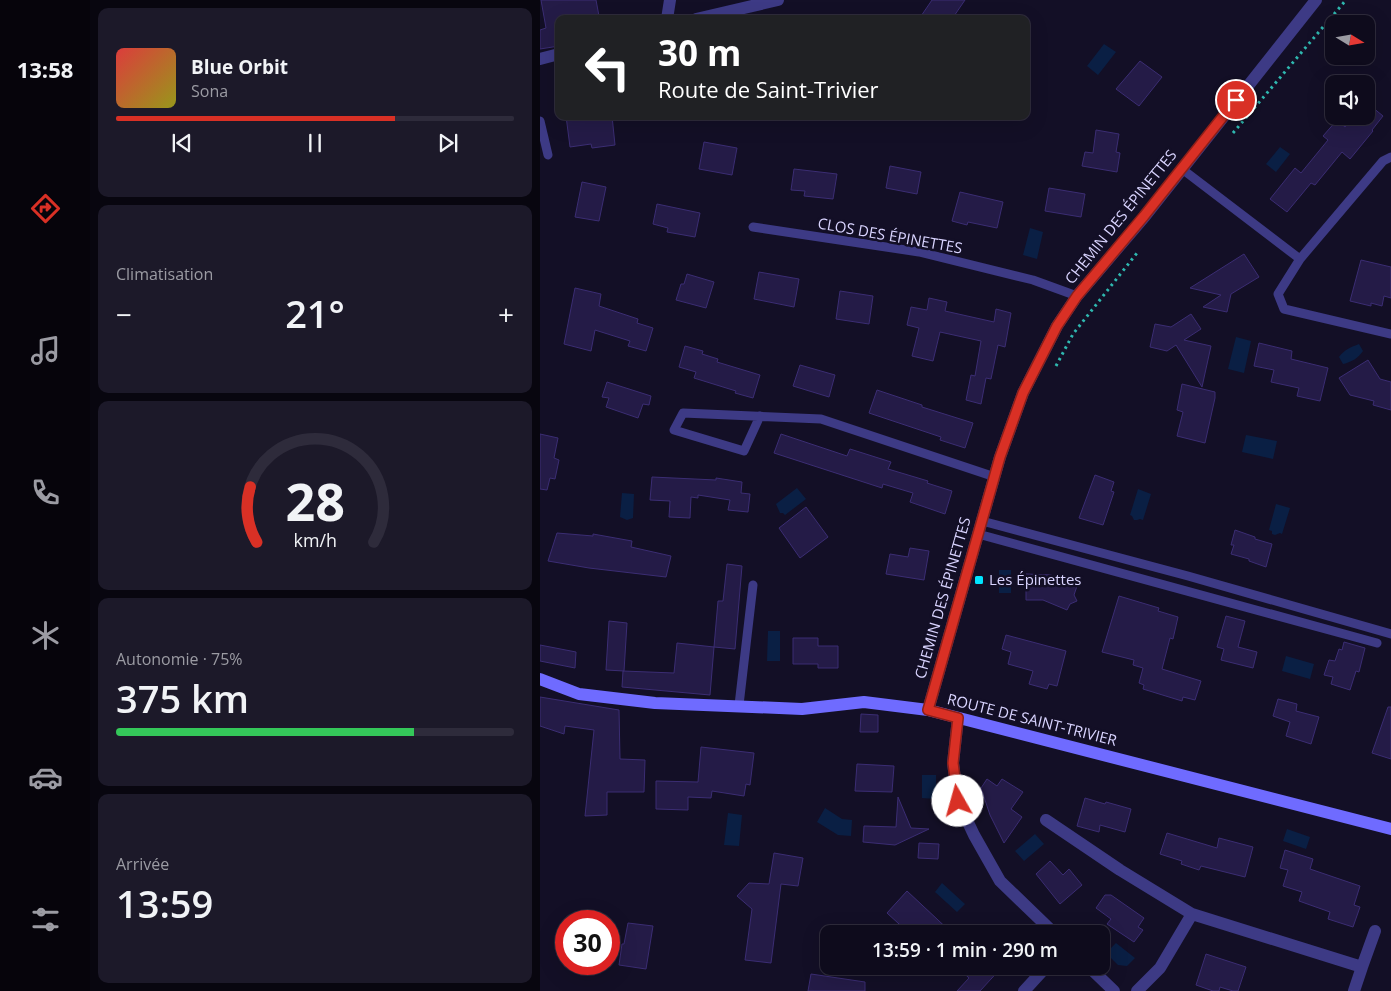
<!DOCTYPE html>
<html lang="fr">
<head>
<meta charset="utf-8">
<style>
  :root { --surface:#0e0b1c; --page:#1c1929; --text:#f1f3f6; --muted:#9b9ba3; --line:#2e2b3b; --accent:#d93025 }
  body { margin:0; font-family:"Open Sans",sans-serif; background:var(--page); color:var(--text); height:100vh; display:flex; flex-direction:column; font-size:19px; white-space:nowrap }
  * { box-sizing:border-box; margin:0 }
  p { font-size:16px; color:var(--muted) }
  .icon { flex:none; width:28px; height:28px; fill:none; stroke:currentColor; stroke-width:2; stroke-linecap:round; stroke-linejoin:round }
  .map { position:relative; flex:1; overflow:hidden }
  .drawer { display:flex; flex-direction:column; gap:8px; padding:8px; background:#08060f; width:450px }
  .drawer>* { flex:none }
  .top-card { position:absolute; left:15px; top:15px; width:475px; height:105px; border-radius:10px; box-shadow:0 5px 20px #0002,0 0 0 1px var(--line); background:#202124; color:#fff; overflow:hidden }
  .needle { width:32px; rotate:101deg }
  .tools { position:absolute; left:785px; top:15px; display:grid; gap:10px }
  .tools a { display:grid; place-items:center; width:50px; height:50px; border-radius:10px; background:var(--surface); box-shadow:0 5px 20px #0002,0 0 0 1px var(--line); font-size:25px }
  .speed { position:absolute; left:15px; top:910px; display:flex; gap:10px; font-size:25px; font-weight:700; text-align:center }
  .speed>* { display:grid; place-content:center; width:65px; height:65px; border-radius:50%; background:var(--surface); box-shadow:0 5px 20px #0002,0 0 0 1px var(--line); line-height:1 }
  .speed .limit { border:8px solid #d22; background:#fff; color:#111 }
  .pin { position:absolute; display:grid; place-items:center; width:42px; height:42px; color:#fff; margin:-21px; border:2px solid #fff; border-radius:50%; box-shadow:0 1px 5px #0007 }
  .me { position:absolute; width:55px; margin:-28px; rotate:353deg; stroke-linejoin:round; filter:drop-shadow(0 0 4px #0008) }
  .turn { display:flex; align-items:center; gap:18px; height:105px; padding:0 20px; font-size:22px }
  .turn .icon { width:65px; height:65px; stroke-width:2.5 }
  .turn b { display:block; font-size:35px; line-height:42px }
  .big { font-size:38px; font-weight:600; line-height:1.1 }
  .drawer .widget { flex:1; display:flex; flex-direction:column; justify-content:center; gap:8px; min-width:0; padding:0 18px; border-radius:10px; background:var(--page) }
  .drawer .dial { align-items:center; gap:0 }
  .dial svg { height:130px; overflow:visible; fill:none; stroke:var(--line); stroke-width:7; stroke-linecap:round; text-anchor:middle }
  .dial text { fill:var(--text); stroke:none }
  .song { display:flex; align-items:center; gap:15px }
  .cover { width:60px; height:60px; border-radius:8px; background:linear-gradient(135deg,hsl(0 70% 55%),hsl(60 70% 35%)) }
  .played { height:5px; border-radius:2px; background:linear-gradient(90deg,var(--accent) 70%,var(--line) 70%) }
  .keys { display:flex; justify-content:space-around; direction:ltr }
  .heat { display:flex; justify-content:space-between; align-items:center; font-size:28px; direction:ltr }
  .charge { height:8px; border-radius:4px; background:linear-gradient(90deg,#34c759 75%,var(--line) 0) }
  .trip { position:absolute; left:280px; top:925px; width:290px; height:50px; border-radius:10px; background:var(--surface); box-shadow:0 5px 20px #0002,0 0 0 1px var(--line); font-weight:600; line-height:50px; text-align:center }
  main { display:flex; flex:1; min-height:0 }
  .dock { display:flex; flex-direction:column; width:90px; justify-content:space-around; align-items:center; background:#06040b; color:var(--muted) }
  .dock .icon { width:35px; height:35px }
  .dock .selected { color:var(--accent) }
  .dock b { font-size:22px; color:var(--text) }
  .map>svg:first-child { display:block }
  .water { fill:#0a1f44 }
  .building { fill:#241b47; stroke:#3b2d73 }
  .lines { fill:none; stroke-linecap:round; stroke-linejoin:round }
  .path { stroke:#2fb8b0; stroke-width:3; stroke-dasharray:2.5 4; stroke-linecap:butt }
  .lane { stroke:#3d3a85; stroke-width:9 }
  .street { stroke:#3d3a85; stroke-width:12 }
  .secondary { stroke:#6f6bff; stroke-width:12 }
  .route-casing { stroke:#8d1f18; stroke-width:12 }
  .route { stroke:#d93025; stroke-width:9 }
  .poi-dot { fill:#00e5ff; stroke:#130f26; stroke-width:2 }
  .labels { text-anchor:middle; stroke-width:5; stroke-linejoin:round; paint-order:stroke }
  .street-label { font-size:15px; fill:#d9d4ff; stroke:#130f26 }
  .poi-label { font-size:15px; fill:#d9d4ff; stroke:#130f26; text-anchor:start }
</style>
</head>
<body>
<main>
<nav class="dock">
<b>13:58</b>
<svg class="icon selected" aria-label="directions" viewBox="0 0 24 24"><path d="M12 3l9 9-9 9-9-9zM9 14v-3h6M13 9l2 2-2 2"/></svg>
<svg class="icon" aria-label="music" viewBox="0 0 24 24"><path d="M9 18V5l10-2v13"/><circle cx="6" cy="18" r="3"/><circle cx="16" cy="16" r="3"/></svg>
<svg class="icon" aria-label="phone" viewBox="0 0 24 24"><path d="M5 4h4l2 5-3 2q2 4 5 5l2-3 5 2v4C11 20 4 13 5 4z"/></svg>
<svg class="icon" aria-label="climate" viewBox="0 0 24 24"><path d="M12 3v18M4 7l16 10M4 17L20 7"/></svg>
<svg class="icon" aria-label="car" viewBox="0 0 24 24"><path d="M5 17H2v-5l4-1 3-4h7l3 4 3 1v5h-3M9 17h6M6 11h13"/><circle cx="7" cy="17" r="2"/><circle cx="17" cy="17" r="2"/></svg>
<svg class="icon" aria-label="filters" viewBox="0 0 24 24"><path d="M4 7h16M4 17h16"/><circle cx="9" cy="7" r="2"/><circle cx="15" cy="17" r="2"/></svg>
</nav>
<section class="drawer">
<div class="widget">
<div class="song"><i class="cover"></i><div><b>Blue Orbit</b><p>Sona</p></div></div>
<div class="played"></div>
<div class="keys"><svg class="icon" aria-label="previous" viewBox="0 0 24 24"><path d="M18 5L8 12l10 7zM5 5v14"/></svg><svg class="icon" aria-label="pause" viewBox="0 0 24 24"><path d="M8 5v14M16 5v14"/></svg><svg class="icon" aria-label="next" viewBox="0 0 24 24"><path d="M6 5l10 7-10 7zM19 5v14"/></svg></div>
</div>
<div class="widget"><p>Climatisation</p>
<div class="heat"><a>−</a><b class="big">21°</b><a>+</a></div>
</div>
<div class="widget dial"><svg viewBox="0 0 100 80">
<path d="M14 69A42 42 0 1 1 86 69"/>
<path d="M14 69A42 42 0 0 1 10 35" stroke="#d93025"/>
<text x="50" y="56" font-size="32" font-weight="700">28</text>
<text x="50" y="72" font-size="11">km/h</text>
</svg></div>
<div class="widget"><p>Autonomie · 75%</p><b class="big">375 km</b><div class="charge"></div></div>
<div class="widget"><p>Arrivée</p><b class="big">13:59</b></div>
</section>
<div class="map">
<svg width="851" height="991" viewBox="0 0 851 991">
  <rect width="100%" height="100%" fill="#130f26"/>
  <!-- water -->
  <path class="water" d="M564,44L576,52L558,75L547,66Z
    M740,147L750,154L736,172L726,164Z
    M490,228L503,232L497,259L483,255Z
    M696,337L711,341L704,373L688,369Z
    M819,344L823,351C818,358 812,362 803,364L799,357C804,350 811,347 819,344Z
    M706,435L737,441L733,459L702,452Z
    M257,488L266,499L245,515L243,513H240L236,504Z
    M598,489L611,494L603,520L600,519L597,520H594L592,516L590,515Z
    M82,493L94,494L93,518L87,520L80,517Z
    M736,504L750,508L742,534L740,533L735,535L732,534V531L729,530Z
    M459,570H471V593H459Z
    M228,631H240V661H227Z
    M746,656L774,664L770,679L742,671Z
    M382,775H396V799L382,798Z
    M285,808L302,819L312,820L311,836L298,835L277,822Z
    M188,813L202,815L199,846L184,845Z
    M747,829L770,837L766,849L743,841Z
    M495,834L504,844L484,861L475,851Z
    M402,883L425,904L417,912L395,892Z
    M576,943L595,958L587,966L578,965L566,953Z"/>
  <!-- building -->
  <path class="building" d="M1,0H56L59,16L47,19H19V46L0,49V30L6,28Z
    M392,0H425L412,19H379Z
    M600,61L622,77L599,106L576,89Z
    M826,102L843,116L832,130L833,131L810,159L802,152L775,185L771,183L747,212L730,199L755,168L761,173L788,140L783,136L797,120L805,127L814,116H826Z
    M26,116H72L75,145L52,148L51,144L30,147Z
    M556,130L579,134L576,152L580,153L577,172L542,166L545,152L553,153Z
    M164,142L197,148L192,175L159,169Z
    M350,166L381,172L377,194L346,188Z
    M254,169L297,174L293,199L264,196L265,191L251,190Z
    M42,182L66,187L59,221L35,217Z
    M509,188L545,194L541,217L505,211Z
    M420,192L463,202L457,228L428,222L427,225L412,221Z
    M117,204L160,213L155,237L127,232L128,228L113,224Z
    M704,254L719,277L691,294L687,312L663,307L681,295L650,288Z
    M821,260L851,267V298L844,296L842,306L831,303V306L810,301Z
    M219,272L259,279L254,307L214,299Z
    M147,274L174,282L166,308L136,300L141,284H144Z
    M35,288L61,294L59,306L98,319L97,323L113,328L106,351L88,346L90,341L55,330L51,351L24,344Z
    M300,291L333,296L329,324L296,319Z
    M389,298L407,302L405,311L454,322L456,309L471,313L465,347L458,345L451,379L446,378L441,404L426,400L431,375L435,376L441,341L400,332L393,361L372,356L379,328L367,325L371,307L387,310Z
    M651,314L661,329L644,340L671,346L662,387L636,345L627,351L610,347L615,324L631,327Z
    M719,343L752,351L751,359L788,368L780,401L757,396L759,388L731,382L734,370L714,366Z
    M145,346L163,351L162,354L178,359L177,362L220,375L213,398L195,393L196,391L154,378L156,372L139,367Z
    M828,360L840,379L851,382V410L833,405L834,401L810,395L799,378Z
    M260,365L295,375L289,397L253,386Z
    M67,382L111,396L109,405L103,404L98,418L66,407L69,398L62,397Z
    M642,384L675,392V398L665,443L637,436L643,412L637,410Z
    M337,390L382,405V407L433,423L425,448L400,440L401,437L329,413Z
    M0,434L18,438L14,458L19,460L15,479L10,478L7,490L0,489Z
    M241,434L307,456L310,449L351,462L348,469L388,481L387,483L412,491L405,514L370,502L373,493L343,484L342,488L234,453Z
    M555,475L574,482L571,491L574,492L563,525L539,518Z
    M112,477L176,480V478L202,482L201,493L210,494L208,512L188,510L190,500L158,495V498L151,497L150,518L129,517L130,501L110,500Z
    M266,507L288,537L260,558L239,528Z
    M695,530L715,537V539L732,544L726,567L709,561V559L691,554L694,545H691Z
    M17,533L53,536V534L92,541L91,547L131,556L126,577L49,568L8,561Z
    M370,548L389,551L384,580L346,574L350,554L368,557Z
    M187,564L202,566L195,649L174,647L178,601H183Z
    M486,574L511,575L537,586L534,595L537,601L530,604L527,610L503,600H486Z
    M579,596L619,608L618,611L638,617L633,639L630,638L622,669L661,681L655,700L643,697L642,701L603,689L604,685L599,683L603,668L593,665L594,660L562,652Z
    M686,616L705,621L698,647L717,652L713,668L681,660L684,649L677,647Z
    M69,621L87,623L84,671L66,670Z
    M466,635L526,651L517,686L509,684L507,689L489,684L493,671L468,664L471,652L462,649Z
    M253,638H278V646H298V668H278V664H253Z
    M804,642L825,648L819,672L816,671L810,690L791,684L793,677L784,675L789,660L795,661L799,649L802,650Z
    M137,643L174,647L170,695L82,687L83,671L134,673Z
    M0,645L36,652L35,668L0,661Z
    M0,697L79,710L80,759L105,760L104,792H67V815L45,816L54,730L25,726L24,734L0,726Z
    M738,699L757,704L756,711L779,717L771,744L746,736L750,722L733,716Z
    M848,707H851V759L832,753Z
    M321,714L338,715V732H320Z
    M161,747L214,753L210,785L206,784L204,796L172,791L171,798L148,797V810L116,809V781L158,782Z
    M317,764L354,766L352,792L315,791Z
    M447,779L457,786L462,779L483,792L471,809L482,817L464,843L450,815L441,788Z
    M358,797L371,828L389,829L355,845L323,842L324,826L356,827Z
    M545,798L565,804L566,802L591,809L585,832L560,825L559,832L537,826Z
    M627,833L677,848L679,838L713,847L705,877L661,866L659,870L641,864L642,861L620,854Z
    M379,843L399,844L398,859L378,858Z
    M745,850L773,859L770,869L820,886L814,905L820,907L813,927L788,919L790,912L759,901L762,892L743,886L748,870L740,868Z
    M234,853L263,858L258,886L241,884L231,963L205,960L212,909L197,896L209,883L229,884Z
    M510,861L523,875L529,869L542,885L520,904L496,874Z
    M367,891L413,934H370L347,913Z
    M565,895H571L604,918L598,927L603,930L594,942L567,924L571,919L556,908Z
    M88,923L113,926L106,969L79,965L82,944H84Z
    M666,954L706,967L698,991H693L680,987L679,991H673L656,985Z
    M416,966H463L440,991H417L429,978Z
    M271,974L325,982V991H268Z"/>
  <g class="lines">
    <!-- path -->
    <path class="path" d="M693,133L806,0
      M516,366L533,334L597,253"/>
    <!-- lane -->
    <path class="lane" d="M0,121L8,155
      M642,169L760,259L843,161L851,157
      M213,227L379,252L493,280L537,296
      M760,259L738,294L744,309L851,334
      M220,416L204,451L134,430L143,413L281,419L455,477
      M442,521L648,576L851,634
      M438,534L837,643
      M199,705L213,585"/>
    <!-- street -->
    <path class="street" d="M127,19L130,0
      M156,19L238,0
      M0,59L19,54
      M388,710L460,457L483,393L517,326L537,296L605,216L776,0
      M418,718L413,763L418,801L434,835L460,881L515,934
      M506,820L580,870L652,914
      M548,966L574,991
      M822,967L835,931
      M484,991L507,966
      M597,991L620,968L652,914L822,967L814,991"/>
    <!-- secondary -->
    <path class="secondary" d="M0,679L39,694L115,703L262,709L324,702L388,710L851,829"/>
  </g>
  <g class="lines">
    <!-- route casing -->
    <g class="route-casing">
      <path id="route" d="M418,801L413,763L418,718L388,710L460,457L483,393L517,326L537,296L604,216L696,100"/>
    </g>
    <!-- route -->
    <use href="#route" class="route"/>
  </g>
  <!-- markers -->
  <rect class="poi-dot" x="434" y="575" width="10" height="10" rx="2.5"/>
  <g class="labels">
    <!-- street labels -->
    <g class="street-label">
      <text transform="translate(581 217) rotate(-51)" y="5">CHEMIN DES ÉPINETTES</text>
      <text transform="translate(350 236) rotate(10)" y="5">CLOS DES ÉPINETTES</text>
      <text transform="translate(403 598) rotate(-74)" y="5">CHEMIN DES ÉPINETTES</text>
      <text transform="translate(492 720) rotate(14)" y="5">ROUTE DE SAINT-TRIVIER</text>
    </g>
    <!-- poi labels -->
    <g class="poi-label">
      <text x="449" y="585">Les Épinettes</text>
    </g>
  </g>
</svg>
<div class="tools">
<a><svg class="needle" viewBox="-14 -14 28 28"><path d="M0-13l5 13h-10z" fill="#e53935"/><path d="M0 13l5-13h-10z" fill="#9b9ba3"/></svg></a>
<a><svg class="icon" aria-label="sound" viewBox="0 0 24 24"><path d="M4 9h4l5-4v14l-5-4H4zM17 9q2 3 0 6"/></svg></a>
</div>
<div class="speed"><div class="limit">30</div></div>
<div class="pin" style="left:696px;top:100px;background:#d93025"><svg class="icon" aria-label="arrive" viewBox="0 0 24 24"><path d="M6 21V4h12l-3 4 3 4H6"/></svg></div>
<svg class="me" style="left:418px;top:801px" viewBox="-20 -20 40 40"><circle r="19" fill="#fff"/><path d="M0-13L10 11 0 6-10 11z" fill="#d93025"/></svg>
<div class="trip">13:59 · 1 min · 290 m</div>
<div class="top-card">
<div class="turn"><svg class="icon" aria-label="left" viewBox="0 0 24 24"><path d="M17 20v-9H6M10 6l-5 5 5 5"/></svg><div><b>30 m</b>Route de Saint-Trivier</div></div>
</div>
</div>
</main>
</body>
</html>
